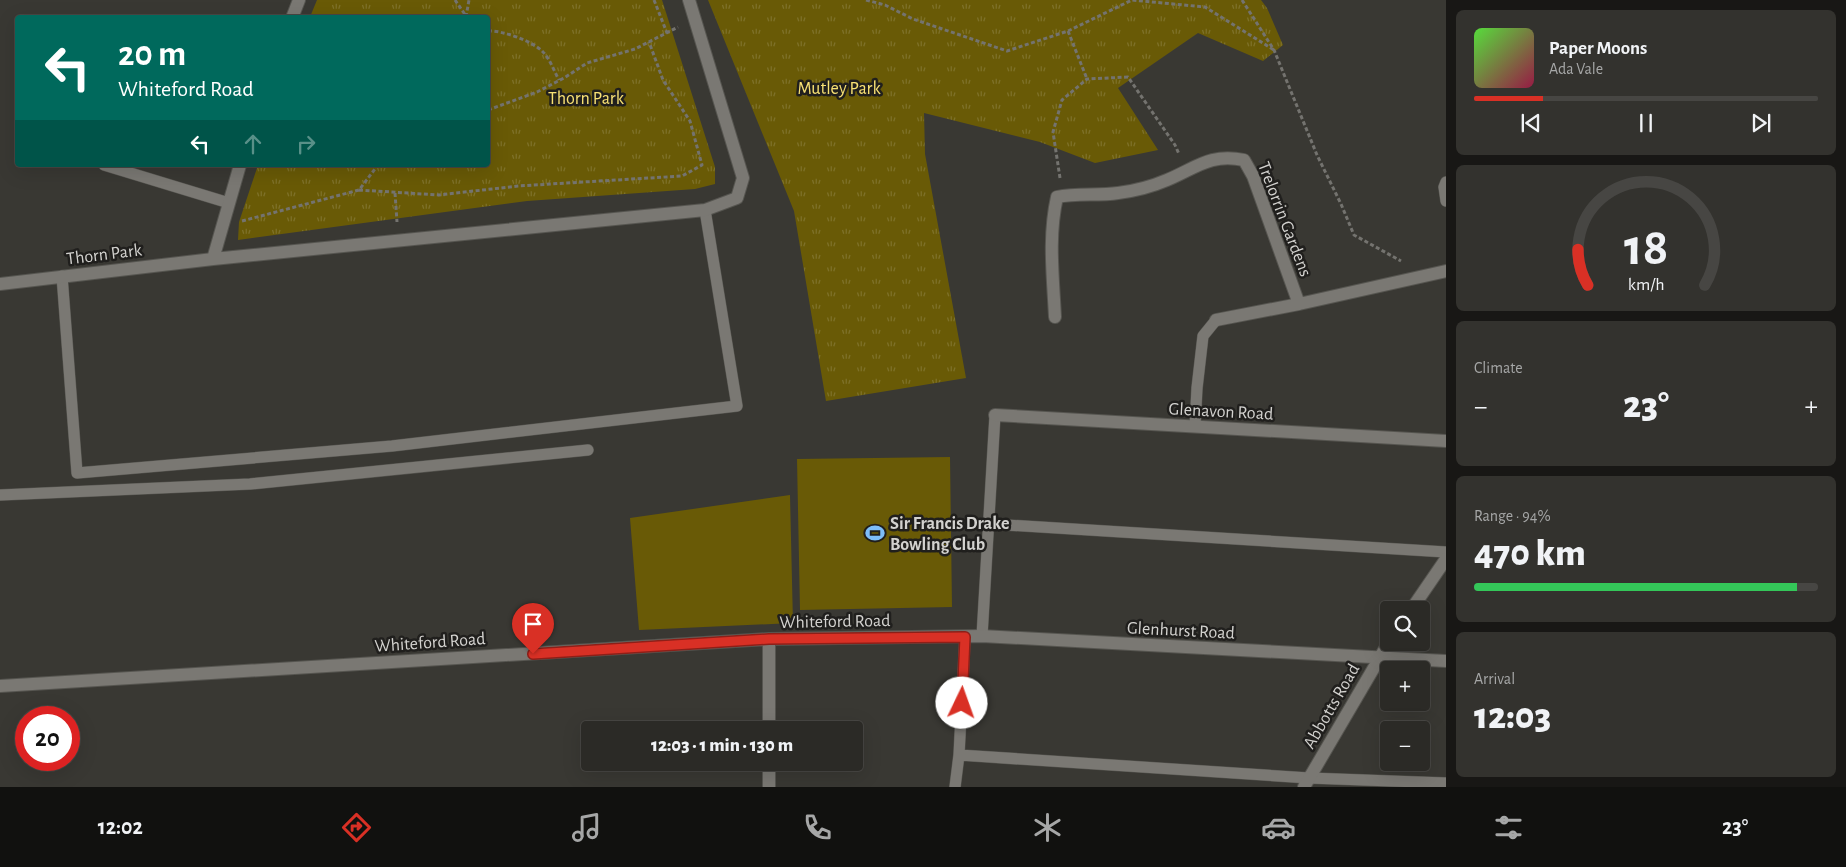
<!DOCTYPE html>
<html lang="en">
<head>
<meta charset="utf-8">
<style>
  :root { --surface:#2b2a26; --page:#33322e; --text:#f1f3f6; --muted:#a6a7a7; --line:#474643; --accent:#d93025 }
  body { margin:0; font-family:"Alegreya Sans",sans-serif; background:var(--page); color:var(--text); height:100vh; display:flex; flex-direction:column; font-size:19px; white-space:nowrap }
  * { box-sizing:border-box; margin:0 }
  p { font-size:16px; color:var(--muted) }
  .icon { flex:none; width:28px; height:28px; fill:none; stroke:currentColor; stroke-width:2; stroke-linecap:round; stroke-linejoin:round }
  .map { position:relative; flex:1; overflow:hidden }
  .panel { display:flex; flex-direction:column; gap:10px; padding:10px; background:#181715; width:400px }
  .panel>* { flex:none }
  .top-card { position:absolute; left:15px; top:15px; width:475px; height:152px; border-radius:5px; box-shadow:0 5px 20px #0002,0 0 0 1px var(--line); background:#00695c; color:#fff; overflow:hidden }
  .buttons { position:absolute; left:1380px; top:601px; display:grid; gap:10px }
  .buttons a { display:grid; place-items:center; width:50px; height:50px; border-radius:5px; background:var(--surface); box-shadow:0 5px 20px #0002,0 0 0 1px var(--line); font-size:25px }
  .speed { position:absolute; left:15px; top:706px; display:flex; gap:10px; font-size:25px; font-weight:700; text-align:center }
  .speed>* { display:grid; place-content:center; width:65px; height:65px; border-radius:50%; background:var(--surface); box-shadow:0 5px 20px #0002,0 0 0 1px var(--line); line-height:1 }
  .speed .limit { border:8px solid #d22; background:#fff; color:#111 }
  .pin { position:absolute; display:grid; place-items:center; width:42px; height:42px; color:#fff; margin:-51px -21px; border-radius:50% 50% 50% 0; rotate:-45deg; box-shadow:0 0 5px #0007 }
  .pin .icon { rotate:45deg }
  .me { position:absolute; width:55px; margin:-28px; rotate:3deg; stroke-linejoin:round; filter:drop-shadow(0 0 4px #0008) }
  .turn { display:flex; align-items:center; gap:18px; height:105px; padding:0 20px; font-size:22px }
  .turn .icon { width:65px; height:65px; stroke-width:2.5 }
  .turn b { display:block; font-size:35px; line-height:42px }
  .lanes { display:flex; align-items:center; height:48px; padding:0 20px; background:#0003; justify-content:center; gap:25px; direction:ltr }
  .lanes .off { opacity:.35 }
  .big { font-size:38px; font-weight:800; line-height:1.1 }
  .panel .tile { flex:1; display:flex; flex-direction:column; justify-content:center; gap:8px; min-width:0; padding:0 18px; border-radius:8px; background:var(--page) }
  .panel .dial { align-items:center; gap:0 }
  .dial svg { height:130px; overflow:visible; fill:none; stroke:var(--line); stroke-width:7; stroke-linecap:round; text-anchor:middle }
  .dial text { fill:var(--text); stroke:none }
  .song { display:flex; align-items:center; gap:15px }
  .cover { width:60px; height:60px; border-radius:8px; background:linear-gradient(135deg,hsl(110 70% 55%),hsl(340 70% 35%)) }
  .played { height:5px; border-radius:2px; background:linear-gradient(90deg,var(--accent) 20%,var(--line) 20%) }
  .keys { display:flex; justify-content:space-around; direction:ltr }
  .heat { display:flex; justify-content:space-between; align-items:center; font-size:28px; direction:ltr }
  .charge { height:8px; border-radius:4px; background:linear-gradient(90deg,#34c759 94%,var(--line) 0) }
  .trip { position:absolute; left:581px; top:721px; width:282px; height:50px; border-radius:5px; background:var(--surface); box-shadow:0 5px 20px #0002,0 0 0 1px var(--line); font-weight:800; line-height:50px; text-align:center }
  .menu { display:flex; height:80px; justify-content:space-around; align-items:center; background:#11110f; color:var(--muted) }
  .menu .icon { width:35px; height:35px }
  .menu .current { color:var(--accent) }
  .menu b { font-size:22px; color:var(--text) }
  main { display:flex; flex:1; min-height:0 }
  .map>svg:first-child { display:block }
  .park { fill:url(#park-tufts) }
  .pitch { fill:#695a06 }
  .lines { fill:none; stroke-linecap:round; stroke-linejoin:round }
  .lane-casing { stroke:#565550; stroke-width:12 }
  .street-casing { stroke:#565550; stroke-width:14 }
  .path { stroke:#74736f; stroke-width:3; stroke-dasharray:4 2.5; stroke-linecap:butt }
  .lane { stroke:#7a7873; stroke-width:11 }
  .street { stroke:#7a7873; stroke-width:12 }
  .route-casing { stroke:#8d1f18; stroke-width:12 }
  .route { stroke:#d93025; stroke-width:9 }
  .labels { text-anchor:middle; stroke-width:5; stroke-linejoin:round; paint-order:stroke }
  .park-label { font-size:18px; fill:#f8e174; stroke:#201f1d }
  .street-label { font-size:18px; fill:#d3d2cf; stroke:#201f1d }
  .poi-label { font-size:18px; font-weight:bold; fill:#d3d2cf; stroke:#201f1d; text-anchor:start }
</style>
</head>
<body>
<main>
<div class="map">
<svg width="1446" height="787" viewBox="0 0 1446 787">
  <defs>
    <pattern id="park-tufts" width="24" height="20" patternUnits="userSpaceOnUse" patternTransform="scale(1.25)"><rect width="24" height="20" fill="#695a06"/><path d="M3 7l-1-3M5 7V3M7 7l1-3M15 17l-1-3M17 17v-4M19 17l1-3" fill="none" stroke="#7e7129"/></pattern>
  </defs>
  <rect width="100%" height="100%" fill="#393833"/>
  <!-- park -->
  <path class="park" d="M317,0H662L715,167V184L695,189L527,201L238,240L239,222L258,165H488V18L310,17Z
    M708,0H1261L1267,8L1283,45L1263,61L1198,33L1118,88L1158,150L1095,163L1040,142L924,113L925,154L966,378L826,401L794,211Z"/>
  <!-- pitch -->
  <path class="pitch" d="M950,457L952,607L800,610L797,459Z
    M790,495L793,623L639,630L630,518Z"/>
  <g class="lines">
    <!-- lane casing -->
    <g class="lane-casing">
      <path id="lane" d="M104,165L229,203
        M1446,182L1444,187L1446,201
        M62,276L77,473L392,446L737,406L705,210
        M1195,426L1197,388L1203,336L1216,320
        M0,495L250,484L588,450
        M990,524L1446,552
        M982,636L995,415
        M959,755L1309,778L1446,783
        M955,787L959,755L965,637"/>
    </g>
    <!-- street casing -->
    <g class="street-casing">
      <path id="street" d="M292,18L299,0
        M213,259L240,165
        M0,284L213,259L705,210L737,198L743,178L689,0
        M1055,317C1053,276 1048,237 1057,197C1077,193 1098,196 1118,193C1134,191 1153,186 1167,180C1196,168 1210,153 1244,160L1253,176L1299,304
        M1216,320L1299,304L1446,271
        M995,415L1446,441
        M1411,610L1446,559
        M0,686L769,639L982,636L1446,661
        M769,730V639
        M769,787V762
        M1304,787L1389,642"/>
    </g>
    <!-- path -->
    <path class="path" d="M455,0L466,16
      M654,0L667,33
      M866,0L885,5L913,19L1007,51L1068,31L1132,0L1205,7L1274,50
      M1242,0L1274,50L1317,155L1341,204L1354,235L1401,261
      M466,17L469,0
      M488,31C501,30 533,41 543,52C550,59 554,71 559,80
      M1068,31L1087,79
      M488,110L537,92L564,78L587,63L635,49L678,27
      M1060,178L1053,132L1062,100L1087,79L1128,77L1175,145L1179,154
      M359,190L439,195L518,186L682,176L702,165L690,121L663,80L649,42
      M395,193L397,222
      M242,221L359,190L378,165"/>
    <!-- lane -->
    <use href="#lane" class="lane"/>
    <!-- street -->
    <use href="#street" class="street"/>
  </g>
  <g class="lines">
    <!-- route casing -->
    <g class="route-casing">
      <path id="route" d="M533,654L769,639L965,637L962,703"/>
    </g>
    <!-- route -->
    <use href="#route" class="route"/>
  </g>
  <!-- icons -->
  <defs>
    <g id="stadium-bare" transform="scale(1.5)"><path d="M0-5a6.5 5 0 1 0 0 10a6.5 5 0 1 0 0-10ZM-3.5-1.8h7v3.6h-7Z" fill="#7dbef9" stroke="#201f1d" stroke-width="2.5" paint-order="stroke"/></g>
  </defs>
  <g fill-rule="evenodd">
    <use href="#stadium-bare" x="875" y="533"/>
  </g>
  <g class="labels">
    <!-- park labels -->
    <g class="park-label">
      <text x="839" y="94">Mutley Park</text>
      <text x="586" y="104">Thorn Park</text>
    </g>
    <!-- street labels -->
    <g class="street-label">
      <text transform="translate(1285 219) rotate(69)" y="6">Trelorrin Gardens</text>
      <text transform="translate(104 254) rotate(-7)" y="6">Thorn Park</text>
      <text transform="translate(1221 411) rotate(3)" y="6">Glenavon Road</text>
      <text transform="translate(835 621) rotate(-1)" y="6">Whiteford Road</text>
      <text transform="translate(1181 630) rotate(3)" y="6">Glenhurst Road</text>
      <text transform="translate(430 642) rotate(-4)" y="6">Whiteford Road</text>
      <text transform="translate(1331 706) rotate(-60)" y="6">Abbotts Road</text>
    </g>
    <!-- poi labels -->
    <g class="poi-label">
      <text x="890" y="529">Sir Francis Drake<tspan x="890" dy="21">Bowling Club</tspan></text>
    </g>
  </g>
</svg>
<div class="buttons">
<a><svg class="icon" aria-label="search" viewBox="0 0 24 24"><circle cx="10" cy="10" r="6"/><path d="M15 15l6 6"/></svg></a>
<a>+</a>
<a>−</a>
</div>
<div class="speed"><div class="limit">20</div></div>
<div class="pin" style="left:533px;top:654px;background:#d93025"><svg class="icon" aria-label="arrive" viewBox="0 0 24 24"><path d="M6 21V4h12l-3 4 3 4H6"/></svg></div>
<svg class="me" style="left:962px;top:703px" viewBox="-20 -20 40 40"><circle r="19" fill="#fff"/><path d="M0-13L10 11 0 6-10 11z" fill="#d93025"/></svg>
<div class="trip">12:03 · 1 min · 130 m</div>
<div class="top-card">
<div class="turn"><svg class="icon" aria-label="left" viewBox="0 0 24 24"><path d="M17 20v-9H6M10 6l-5 5 5 5"/></svg><div><b>20 m</b>Whiteford Road</div></div>
<div class="lanes"><svg class="icon" aria-label="left" viewBox="0 0 24 24"><path d="M17 20v-9H6M10 6l-5 5 5 5"/></svg><svg class="icon off" aria-label="ahead" viewBox="0 0 24 24"><path d="M12 20V5M6 11l6-6 6 6"/></svg><svg class="icon off" aria-label="right" viewBox="0 0 24 24"><path d="M7 20v-9h11M14 6l5 5-5 5"/></svg></div>
</div>
</div>
<section class="panel">
<div class="tile">
<div class="song"><i class="cover"></i><div><b>Paper Moons</b><p>Ada Vale</p></div></div>
<div class="played"></div>
<div class="keys"><svg class="icon" aria-label="previous" viewBox="0 0 24 24"><path d="M18 5L8 12l10 7zM5 5v14"/></svg><svg class="icon" aria-label="pause" viewBox="0 0 24 24"><path d="M8 5v14M16 5v14"/></svg><svg class="icon" aria-label="next" viewBox="0 0 24 24"><path d="M6 5l10 7-10 7zM19 5v14"/></svg></div>
</div>
<div class="tile dial"><svg viewBox="0 0 100 80">
<path d="M14 69A42 42 0 1 1 86 69"/>
<path d="M14 69A42 42 0 0 1 8 47" stroke="#d93025"/>
<text x="50" y="56" font-size="32" font-weight="700">18</text>
<text x="50" y="72" font-size="11">km/h</text>
</svg></div>
<div class="tile"><p>Climate</p>
<div class="heat"><a>−</a><b class="big">23°</b><a>+</a></div>
</div>
<div class="tile"><p>Range · 94%</p><b class="big">470 km</b><div class="charge"></div></div>
<div class="tile"><p>Arrival</p><b class="big">12:03</b></div>
</section>
</main>
<nav class="menu">
<b>12:02</b>
<svg class="icon current" aria-label="directions" viewBox="0 0 24 24"><path d="M12 3l9 9-9 9-9-9zM9 14v-3h6M13 9l2 2-2 2"/></svg>
<svg class="icon" aria-label="music" viewBox="0 0 24 24"><path d="M9 18V5l10-2v13"/><circle cx="6" cy="18" r="3"/><circle cx="16" cy="16" r="3"/></svg>
<svg class="icon" aria-label="phone" viewBox="0 0 24 24"><path d="M5 4h4l2 5-3 2q2 4 5 5l2-3 5 2v4C11 20 4 13 5 4z"/></svg>
<svg class="icon" aria-label="climate" viewBox="0 0 24 24"><path d="M12 3v18M4 7l16 10M4 17L20 7"/></svg>
<svg class="icon" aria-label="car" viewBox="0 0 24 24"><path d="M5 17H2v-5l4-1 3-4h7l3 4 3 1v5h-3M9 17h6M6 11h13"/><circle cx="7" cy="17" r="2"/><circle cx="17" cy="17" r="2"/></svg>
<svg class="icon" aria-label="filters" viewBox="0 0 24 24"><path d="M4 7h16M4 17h16"/><circle cx="9" cy="7" r="2"/><circle cx="15" cy="17" r="2"/></svg>
<b>23°</b>
</nav>
</body>
</html>
